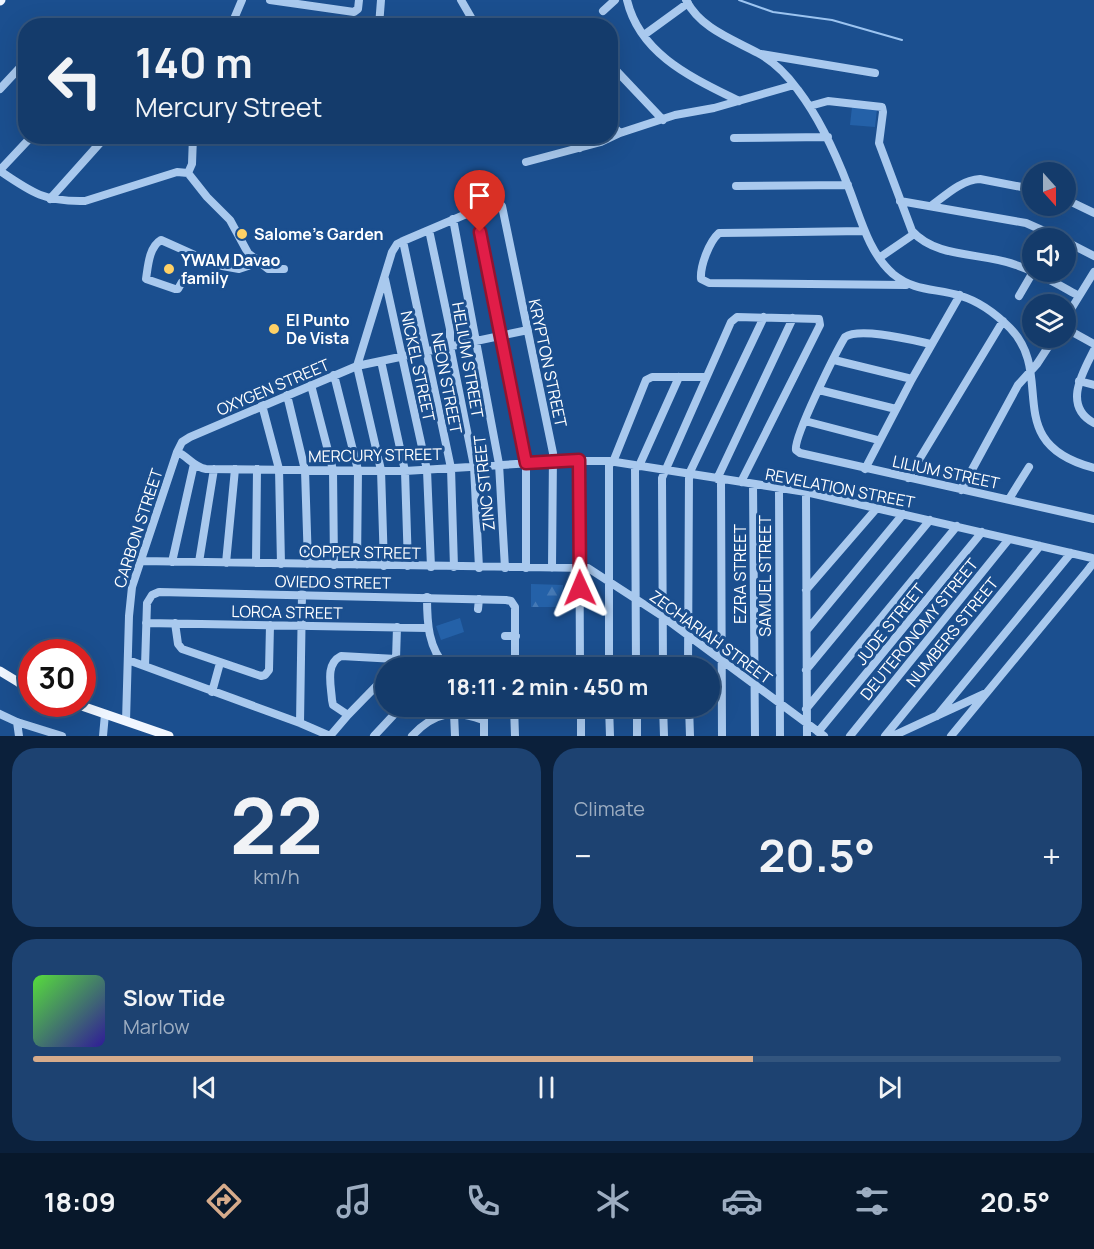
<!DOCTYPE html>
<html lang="en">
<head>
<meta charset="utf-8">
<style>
  :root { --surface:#143b6b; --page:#1d4271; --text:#f1f3f6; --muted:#9dadc1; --line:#33557e; --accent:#d6ab8b }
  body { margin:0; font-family:Manrope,sans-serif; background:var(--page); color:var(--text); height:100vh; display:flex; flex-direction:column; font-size:22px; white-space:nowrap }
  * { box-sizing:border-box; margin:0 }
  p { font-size:20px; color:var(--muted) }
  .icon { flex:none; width:33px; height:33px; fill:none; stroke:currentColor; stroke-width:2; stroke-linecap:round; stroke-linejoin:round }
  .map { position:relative; height:736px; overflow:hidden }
  .panel { display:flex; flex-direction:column; gap:12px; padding:12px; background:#0b203b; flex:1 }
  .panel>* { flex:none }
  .banner { position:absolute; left:18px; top:18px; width:600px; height:126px; border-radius:24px; box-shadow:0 6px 24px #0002,0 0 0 2px var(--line); background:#143b6b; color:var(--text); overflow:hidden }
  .needle { width:39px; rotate:159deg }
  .fabs { position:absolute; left:1022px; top:162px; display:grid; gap:12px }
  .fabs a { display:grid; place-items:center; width:54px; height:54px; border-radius:50%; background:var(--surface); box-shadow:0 6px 24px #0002,0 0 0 2px var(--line); font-size:30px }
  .speed { position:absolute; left:18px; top:639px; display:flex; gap:12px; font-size:30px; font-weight:700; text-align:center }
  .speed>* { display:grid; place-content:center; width:78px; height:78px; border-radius:50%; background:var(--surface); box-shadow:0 6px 24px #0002,0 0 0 2px var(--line); line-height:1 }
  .speed .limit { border:9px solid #d22; background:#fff; color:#111 }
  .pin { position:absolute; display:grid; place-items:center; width:51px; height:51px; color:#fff; margin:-62px -26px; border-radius:50% 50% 50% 0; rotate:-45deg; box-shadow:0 0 6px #0007 }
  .pin .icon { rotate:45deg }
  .me { position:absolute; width:66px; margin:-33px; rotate:359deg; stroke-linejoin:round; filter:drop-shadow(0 0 4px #0008) }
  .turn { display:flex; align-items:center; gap:21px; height:126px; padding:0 18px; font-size:27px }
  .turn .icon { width:78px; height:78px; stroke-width:2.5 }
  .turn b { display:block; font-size:42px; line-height:51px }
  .big { font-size:45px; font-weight:700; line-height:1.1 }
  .panel .card { flex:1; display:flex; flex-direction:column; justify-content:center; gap:9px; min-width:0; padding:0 21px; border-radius:24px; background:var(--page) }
  .panel .dial { align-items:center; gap:0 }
  .dial b { font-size:78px; line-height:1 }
  .song { display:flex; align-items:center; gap:18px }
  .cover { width:72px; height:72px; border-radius:9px; background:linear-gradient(135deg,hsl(110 70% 55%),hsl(250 70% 35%)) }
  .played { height:6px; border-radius:3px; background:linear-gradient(90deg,var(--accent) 70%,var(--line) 70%) }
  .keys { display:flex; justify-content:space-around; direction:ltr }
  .heat { display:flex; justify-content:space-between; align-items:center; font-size:33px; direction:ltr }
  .panel .tiles { flex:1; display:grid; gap:12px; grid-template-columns:1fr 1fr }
  .card:last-child { grid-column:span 2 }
  .trip { position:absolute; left:375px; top:657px; width:345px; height:60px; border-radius:30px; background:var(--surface); box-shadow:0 6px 24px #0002,0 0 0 2px var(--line); font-weight:700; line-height:60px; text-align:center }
  .tabs { display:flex; height:96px; justify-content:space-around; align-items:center; background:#08182b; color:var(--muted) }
  .tabs .icon { width:42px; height:42px }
  .tabs .selected { color:var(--accent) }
  .tabs b { font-size:27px; color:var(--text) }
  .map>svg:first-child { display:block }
  .forest { fill:url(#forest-firs) }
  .green { fill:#2461a8 }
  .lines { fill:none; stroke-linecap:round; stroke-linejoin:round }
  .stream { stroke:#9cc4f0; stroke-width:2 }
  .minor { stroke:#a9c9ee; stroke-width:8 }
  .major { stroke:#f0f6ff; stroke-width:9 }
  .route-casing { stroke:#92132f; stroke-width:15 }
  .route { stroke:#e11d48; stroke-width:10 }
  .poi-dot { fill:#ffd166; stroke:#1b4f8f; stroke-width:2 }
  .labels { text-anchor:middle; stroke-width:6; stroke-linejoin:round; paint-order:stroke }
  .poi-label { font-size:16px; font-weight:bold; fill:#fff; stroke:#1b4f8f; text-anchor:start }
  .street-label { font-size:16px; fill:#fff; stroke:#1b4f8f }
</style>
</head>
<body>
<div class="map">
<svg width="1094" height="736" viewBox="0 0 1094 736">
  <defs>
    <pattern id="forest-firs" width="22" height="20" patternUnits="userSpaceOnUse" patternTransform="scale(1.5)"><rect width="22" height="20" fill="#2461a8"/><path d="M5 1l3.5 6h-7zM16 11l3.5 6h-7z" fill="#4579b5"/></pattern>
  </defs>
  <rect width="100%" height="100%" fill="#1b4f8f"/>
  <!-- forest -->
  <path class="forest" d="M531,584L563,585L564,607H531Z"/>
  <!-- green -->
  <path class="green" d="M852,107L877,109L875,127L850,125Z
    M460,618L464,632L441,640L436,626Z"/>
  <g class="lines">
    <!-- stream -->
    <path class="stream" d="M739,0L773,12L832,20L902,40"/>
    <!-- minor -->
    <path class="minor" d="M270,0L354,12L358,9L359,0
      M461,0L476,26
      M627,0C640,55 693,78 739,101
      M686,0C700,28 732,39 758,53C773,61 788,76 798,90C820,119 835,152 848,186C860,216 868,252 893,274C915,292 936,288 961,296C981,302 996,314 1010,328C1057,376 999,443 1094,468
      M603,11L615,0
      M90,26L129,23L153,26
      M231,26L242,0
      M379,26L381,0
      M644,35L688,3
      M761,54L875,73
      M610,64L663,120
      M0,89L26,61
      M810,106L828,101L882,107L883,112L879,143L912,231C937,259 982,252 1016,265C1038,272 1059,285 1079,296
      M610,123L620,133
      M570,136L580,148
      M734,138L828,137
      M526,162L601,142L620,133L675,115L714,108L794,85
      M0,170L32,136
      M0,171C32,193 45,202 85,201L177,172L188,173
      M188,173L207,197L230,220L248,253L268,269H284
      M188,173L192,164L193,136
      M736,186L848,185
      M50,199L100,143
      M1065,199L1094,213
      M900,201L1026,223L1060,238
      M931,206C946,195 961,180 980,179L1032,189
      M476,210L526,463V568
      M453,219L499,464L505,568
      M429,230L450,329V346L474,466L479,568
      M864,231L719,233C709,242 700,266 701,279L709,283L906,285
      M403,241L451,468L454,567
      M1065,241L1094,256
      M879,258L914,234
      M385,279L427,470L431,567
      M182,282L178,289H175L146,279C148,266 149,247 161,240L217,265L239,269L248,266L255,258
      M1019,296L1033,272
      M1065,319L1094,272
      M1065,328L1094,344
      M931,344C912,340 860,327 845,337C836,352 793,438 796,450L800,453L1094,519
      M1094,350C1083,372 1062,406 1094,423
      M834,360L912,379
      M381,361L405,471L408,566
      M334,375L358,470L357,565
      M1079,381L1094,385
      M311,385L333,470L334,565
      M819,390L896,409
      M287,395L305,470L308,564
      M262,405L279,469L281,564
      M805,421L878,440
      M177,452C188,456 193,467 206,469L405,471L564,461H609L806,492L1092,558L1093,563L1088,570L951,736
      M579,460L580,668
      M613,462L646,380L652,377H706
      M635,465L636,668
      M639,466L679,377
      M865,469L912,379L960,295
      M908,478L1003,321
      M717,479L793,318
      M721,479L722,736
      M753,484L755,736
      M779,488L780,736
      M961,490L1018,385L1037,364L1054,338
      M806,492L807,736
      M1009,499L1029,467
      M140,561L588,568L662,616L824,736
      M172,562L194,464
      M199,562L214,469
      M226,563L235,469
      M256,563L257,469
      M384,566L381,470L357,366L392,252L397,244L403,241L497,201L502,206L553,453L552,568
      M806,590L877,508
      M427,597C427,623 428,648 447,668
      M478,609L479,599
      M146,623L427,628
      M175,623L178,644L182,649L261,676L265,675L269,670L270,625
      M807,630L903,514
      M505,636H516
      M128,660L300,723L330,736
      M145,666L147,603L152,595L159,592L506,600L511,601L515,607V668
      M392,668L396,659L397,627
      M429,668L433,660L437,656
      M609,668V461
      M663,668L662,478L731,322L737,317L819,319L820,325L741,482
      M688,668L689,474L764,317
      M806,670L930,520
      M212,692L220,663
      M484,706V736
      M514,706L515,736
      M581,706V736
      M609,706L610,736
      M637,706V736
      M663,706L664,736
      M689,706L690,736
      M806,709L957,526
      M454,713L455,736
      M0,714L17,722L62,736
      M348,715L333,705L332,700C331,685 325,664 341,656L396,659
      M937,716L1071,553
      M126,721L129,616L132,587L177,452L182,442L190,437L357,366L528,330
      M17,722L19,736
      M300,723L302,594
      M818,732L982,532
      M103,736L105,714
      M330,736L348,715L386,676
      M374,736L402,706
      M412,736C434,712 454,709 483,720
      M850,736L1009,539
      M885,736L1040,546
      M893,736L984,694"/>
    <!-- major -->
    <path class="major" d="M0,1L1,0
      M0,671L18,682L32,688
      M76,704L169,736"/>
  </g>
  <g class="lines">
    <!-- route casing -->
    <g class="route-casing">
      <path id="route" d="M480,232L526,463L579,460L580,588"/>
    </g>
    <!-- route -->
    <use href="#route" class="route"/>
  </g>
  <!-- markers -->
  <g class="poi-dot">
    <circle cx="242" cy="234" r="6"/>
    <circle cx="169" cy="269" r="6"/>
    <circle cx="274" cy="329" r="6"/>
  </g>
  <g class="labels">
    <!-- poi labels -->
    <g class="poi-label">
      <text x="254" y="240">Salome’s Garden</text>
      <text x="181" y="266">YWAM Davao<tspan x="181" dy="18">family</tspan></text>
      <text x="286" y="326">El Punto<tspan x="286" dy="18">De Vista</tspan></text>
    </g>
    <!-- street labels -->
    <g class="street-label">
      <text transform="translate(468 360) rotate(80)" y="6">HELIUM STREET</text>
      <text transform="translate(548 363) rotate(78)" y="6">KRYPTON STREET</text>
      <text transform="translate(418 366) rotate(78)" y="6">NICKEL STREET</text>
      <text transform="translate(447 383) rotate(79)" y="6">NEON STREET</text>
      <text transform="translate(273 387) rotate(-23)" y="6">OXYGEN STREET</text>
      <text transform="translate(375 455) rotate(-1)" y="6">MERCURY STREET</text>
      <text transform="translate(946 472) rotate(12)" y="6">LILIUM STREET</text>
      <text transform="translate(484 483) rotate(-96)" y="6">ZINC STREET</text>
      <text transform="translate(840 488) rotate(11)" y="6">REVELATION STREET</text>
      <text transform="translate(138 528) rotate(-72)" y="6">CARBON STREET</text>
      <text transform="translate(360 552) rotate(1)" y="6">COPPER STREET</text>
      <text transform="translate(740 574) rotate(-90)" y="6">EZRA STREET</text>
      <text transform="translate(765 576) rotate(-90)" y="6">SAMUEL STREET</text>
      <text transform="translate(333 582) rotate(1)" y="6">OVIEDO STREET</text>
      <text transform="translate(287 612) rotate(1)" y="6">LORCA STREET</text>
      <text transform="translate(890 624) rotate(-51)" y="6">JUDE STREET</text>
      <text transform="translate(919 629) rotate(-51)" y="6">DEUTERONOMY STREET</text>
      <text transform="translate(952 632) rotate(-51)" y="6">NUMBERS STREET</text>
      <text transform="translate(711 637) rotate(36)" y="6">ZECHARIAH STREET</text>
    </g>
  </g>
</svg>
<div class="fabs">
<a><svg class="needle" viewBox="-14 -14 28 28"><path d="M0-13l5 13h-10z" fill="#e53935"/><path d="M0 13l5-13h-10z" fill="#9dadc1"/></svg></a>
<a><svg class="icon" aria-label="sound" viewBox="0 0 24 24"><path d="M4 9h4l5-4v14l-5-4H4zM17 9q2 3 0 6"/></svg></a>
<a><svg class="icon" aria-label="layers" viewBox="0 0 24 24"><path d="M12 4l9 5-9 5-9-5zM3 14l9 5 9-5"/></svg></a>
</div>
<div class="speed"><div class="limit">30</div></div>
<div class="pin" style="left:480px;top:232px;background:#d93025"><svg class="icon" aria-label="arrive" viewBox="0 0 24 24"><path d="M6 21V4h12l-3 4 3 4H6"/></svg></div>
<svg class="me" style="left:580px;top:588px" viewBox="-20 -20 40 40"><path d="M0-17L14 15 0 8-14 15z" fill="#e11d48" stroke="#fff" stroke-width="4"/></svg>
<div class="trip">18:11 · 2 min · 450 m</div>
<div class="banner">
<div class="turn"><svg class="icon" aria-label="left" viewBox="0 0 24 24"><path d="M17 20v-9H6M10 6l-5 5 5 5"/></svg><div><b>140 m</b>Mercury Street</div></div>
</div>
</div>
<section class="panel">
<div class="tiles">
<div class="card dial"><b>22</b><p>km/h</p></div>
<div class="card"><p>Climate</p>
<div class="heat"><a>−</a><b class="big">20.5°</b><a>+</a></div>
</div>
<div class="card">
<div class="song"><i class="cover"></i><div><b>Slow Tide</b><p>Marlow</p></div></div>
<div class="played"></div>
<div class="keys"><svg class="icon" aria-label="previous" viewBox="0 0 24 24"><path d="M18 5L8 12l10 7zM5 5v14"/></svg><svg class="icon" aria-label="pause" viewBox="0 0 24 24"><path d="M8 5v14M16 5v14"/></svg><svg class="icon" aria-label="next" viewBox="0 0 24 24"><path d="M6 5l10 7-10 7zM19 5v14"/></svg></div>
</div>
</div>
</section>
<nav class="tabs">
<b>18:09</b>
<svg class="icon selected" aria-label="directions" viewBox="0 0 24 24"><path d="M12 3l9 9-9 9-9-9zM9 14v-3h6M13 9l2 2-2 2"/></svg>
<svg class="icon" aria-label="music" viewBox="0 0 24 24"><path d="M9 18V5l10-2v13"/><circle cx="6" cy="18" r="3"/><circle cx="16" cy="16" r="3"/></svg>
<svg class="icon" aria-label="phone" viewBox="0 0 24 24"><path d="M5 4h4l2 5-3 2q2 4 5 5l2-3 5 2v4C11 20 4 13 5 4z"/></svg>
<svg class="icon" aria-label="climate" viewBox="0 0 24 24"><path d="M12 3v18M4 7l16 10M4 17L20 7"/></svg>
<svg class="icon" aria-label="car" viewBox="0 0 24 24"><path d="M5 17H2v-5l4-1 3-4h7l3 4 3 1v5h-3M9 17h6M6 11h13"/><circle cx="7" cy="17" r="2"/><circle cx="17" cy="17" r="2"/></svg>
<svg class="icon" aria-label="filters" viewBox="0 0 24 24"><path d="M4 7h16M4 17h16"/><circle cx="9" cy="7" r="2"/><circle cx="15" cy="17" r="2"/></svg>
<b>20.5°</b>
</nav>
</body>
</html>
